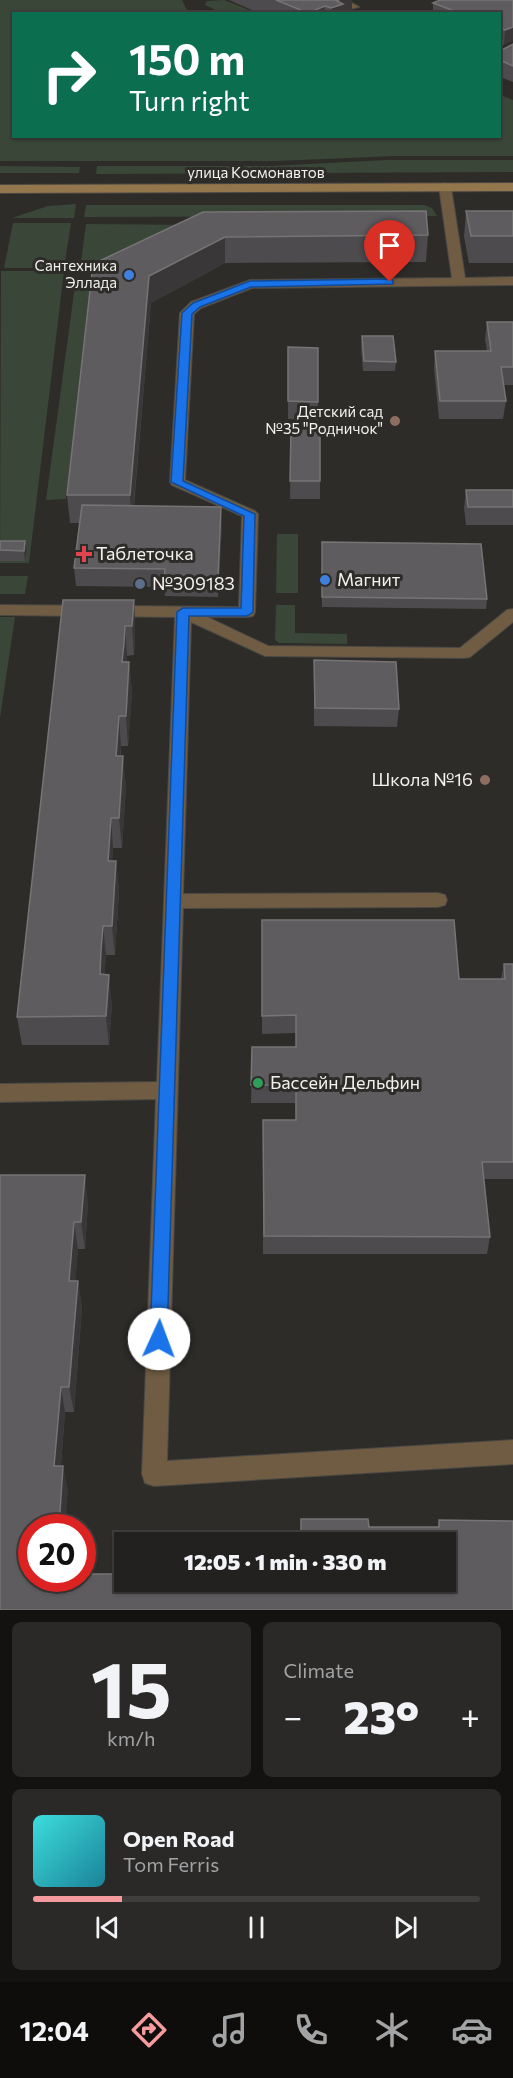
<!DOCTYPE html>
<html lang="en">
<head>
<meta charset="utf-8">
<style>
  :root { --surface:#22211f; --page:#2a2928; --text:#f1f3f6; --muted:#a2a3a4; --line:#3f3e3d; --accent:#f59b9e }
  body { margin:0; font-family:Commissioner,sans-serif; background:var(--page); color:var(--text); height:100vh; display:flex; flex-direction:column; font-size:22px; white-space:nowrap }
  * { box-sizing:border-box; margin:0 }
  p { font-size:20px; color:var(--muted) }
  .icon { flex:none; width:33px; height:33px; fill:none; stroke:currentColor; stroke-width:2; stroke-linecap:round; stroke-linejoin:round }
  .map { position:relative; height:1610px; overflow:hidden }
  .drawer { display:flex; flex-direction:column; gap:12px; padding:12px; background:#131211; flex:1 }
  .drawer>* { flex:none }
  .top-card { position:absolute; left:12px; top:12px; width:489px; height:126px; border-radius:0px; box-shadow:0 2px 4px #0004,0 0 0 2px var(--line); background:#0b6e4f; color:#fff; overflow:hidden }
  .speed { position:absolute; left:18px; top:1514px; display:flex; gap:12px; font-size:30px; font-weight:700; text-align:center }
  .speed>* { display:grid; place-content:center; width:78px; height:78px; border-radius:50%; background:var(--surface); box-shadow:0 2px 4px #0004,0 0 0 2px var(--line); line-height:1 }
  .speed .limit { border:9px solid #d22; background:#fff; color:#111 }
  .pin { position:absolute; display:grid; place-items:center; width:51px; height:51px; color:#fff; margin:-62px -26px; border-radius:50% 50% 50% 0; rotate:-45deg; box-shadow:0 0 6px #0007 }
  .pin .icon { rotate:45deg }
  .me { position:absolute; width:66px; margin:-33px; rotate:2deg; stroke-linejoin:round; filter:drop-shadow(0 0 4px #0008) }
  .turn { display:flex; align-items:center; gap:21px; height:126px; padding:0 18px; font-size:27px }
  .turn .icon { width:78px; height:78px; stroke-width:2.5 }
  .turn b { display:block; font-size:42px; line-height:51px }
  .big { font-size:45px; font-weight:800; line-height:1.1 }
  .drawer .widget { flex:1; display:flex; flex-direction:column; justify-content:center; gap:9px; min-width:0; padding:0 21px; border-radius:9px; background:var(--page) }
  .drawer .dial { align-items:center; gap:0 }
  .dial b { font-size:78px; line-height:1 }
  .song { display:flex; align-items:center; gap:18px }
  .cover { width:72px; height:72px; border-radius:9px; background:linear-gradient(135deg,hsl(180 70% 55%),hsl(190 70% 35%)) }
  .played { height:6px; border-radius:3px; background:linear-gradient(90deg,var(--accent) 20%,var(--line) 20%) }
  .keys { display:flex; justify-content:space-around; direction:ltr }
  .heat { display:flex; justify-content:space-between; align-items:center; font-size:33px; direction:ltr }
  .drawer .tiles { flex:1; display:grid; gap:12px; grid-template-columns:1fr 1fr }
  .widget:last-child { grid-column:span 2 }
  .trip { position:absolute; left:114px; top:1532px; width:342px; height:60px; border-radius:0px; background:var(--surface); box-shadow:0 2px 4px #0004,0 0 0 2px var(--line); font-weight:800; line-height:60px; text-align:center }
  .dock { display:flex; height:96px; justify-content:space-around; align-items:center; background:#0e0d0c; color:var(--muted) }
  .dock .icon { width:42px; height:42px }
  .dock .on { color:var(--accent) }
  .dock b { font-size:27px; color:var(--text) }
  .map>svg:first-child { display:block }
  .green { fill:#3a4638 }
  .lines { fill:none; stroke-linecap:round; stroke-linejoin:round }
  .service-casing { stroke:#4a4845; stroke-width:2 }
  .secondary-casing { stroke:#4a4845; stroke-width:2 }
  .service { fill:#6f5c42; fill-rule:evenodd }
  .secondary { fill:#94764c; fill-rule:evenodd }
  .wall { fill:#4d4b4d }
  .shaded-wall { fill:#393737 }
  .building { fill:#5e5c5f; stroke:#767475; stroke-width:1.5 }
  .route { fill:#1a73e8; stroke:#114b97; stroke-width:1.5 }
  .shop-dot { fill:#3f7fe0; stroke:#2e2c29; stroke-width:2 }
  .education-dot { fill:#8d6e63; stroke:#2e2c29; stroke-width:2 }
  .health-dot { fill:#e0444e; stroke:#2e2c29; stroke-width:2 }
  .service-dot { fill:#5c6f8a; stroke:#2e2c29; stroke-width:2 }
  .leisure-dot { fill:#2e9e5b; stroke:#2e2c29; stroke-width:2 }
  .labels { text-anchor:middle; stroke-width:6; stroke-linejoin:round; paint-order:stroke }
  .far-street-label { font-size:15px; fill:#f3f1ef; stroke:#2e2c29 }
  .far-poi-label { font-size:15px; fill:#f3f1ef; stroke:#2e2c29; text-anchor:end }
  .poi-label { font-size:18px; fill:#f3f1ef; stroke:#2e2c29; text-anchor:start }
</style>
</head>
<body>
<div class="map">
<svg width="513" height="1610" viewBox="0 0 513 1610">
  <rect width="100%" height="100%" fill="#2e2c29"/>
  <!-- green -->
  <path class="green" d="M0,0H182L186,9L196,13L14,14V136H500V95L513,100V156H394L277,161H0Z
    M224,0L257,13H222L205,5L207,1Z
    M387,160H513V172L96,174L97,166H271Z
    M0,166L80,167L79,173H0Z
    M76,204L74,218H12L48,206Z
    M86,205H424L432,208L437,216L84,217Z
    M13,223H71L64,268H4Z
    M86,224L199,225L99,268L80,269Z
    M1,271H64L29,563H0Z
    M76,278H93L66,499L46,500Z
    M277,534H298V593H276Z
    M0,576H28L25,594H0Z
    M276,605H295V633L347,634V644L279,643L275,640Z
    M0,617H15L0,718Z"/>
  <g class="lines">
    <!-- service casing -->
    <g class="service-casing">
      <path id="service" d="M332,0H346L359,7L350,9Z
        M445,183L451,187L465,278L513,277V285L252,288L201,308L194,314L185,480L255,511L258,514L255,612L253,616L247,617H207L268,646L460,648L507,610L513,609V622L470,657L464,658L265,656L191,622L183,894L438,893L445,895L447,900L445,905L438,907L183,908L167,1461L513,1440V1464L154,1486L145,1483L142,1474L156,1099L0,1102V1084L157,1082L175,617L0,615V605L239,607L242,516L172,485L170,482L180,313L191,302L250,280L452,278L439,187Z"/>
    </g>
    <!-- secondary casing -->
    <g class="secondary-casing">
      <path id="secondary" d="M513,183V191L0,193V185Z"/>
    </g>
    <!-- service -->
    <use href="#service" class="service"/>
    <!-- secondary -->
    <use href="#secondary" class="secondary"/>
  </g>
  <!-- wall -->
  <path class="wall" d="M229,0H352V14H261Z
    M513,0L504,45L500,44V14H433V3Z
    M513,44V82L500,77V51Z
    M466,211H513V263H469L464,237Z
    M203,212L428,235L426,262L225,263L151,303L134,506L222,525L218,597L165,596L164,587L76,586L74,568L80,523H70L67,495L93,264Z
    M487,322H513V385H503L506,401L503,419H439L434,368L435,351H487L485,339Z
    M362,336L396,362L395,371H363L361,346Z
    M288,347L318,402V420L288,419Z
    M291,429L320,481V499H290Z
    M466,490H513V525H466L464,508Z
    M0,541H25L27,551L25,561H0Z
    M322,542L487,599L486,609L322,607Z
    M63,600H134L135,630L134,655L127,656V662H129L132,692L128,746H121V756L126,785L122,848H113L112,861H116L119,890L115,955H106L104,975L112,1004L109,1045H22L17,1017Z
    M314,660L399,709L397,727L314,726Z
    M262,920L459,979H501L504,964H513V1179H484L490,1237L487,1254H263V1120H296L295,1103H251L252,1047H296V1033L262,1034Z
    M0,1175L88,1202L85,1249H78L75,1281H78L82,1308L74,1412H65L61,1466L68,1491L32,1578H62H55L54,1593L69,1592L164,1584L204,1585L446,1581V1542H300L301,1519L369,1527H438L439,1520L513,1610H0Z"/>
  <!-- shaded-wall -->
  <path class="shaded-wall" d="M339,0H352V14H331V8L337,1Z
    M325,6L324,14H308V13Z
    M513,27V41L504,45L505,30Z
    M225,237V263L151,303L132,524L130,495L149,276Z
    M221,507L222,525L218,597V579Z
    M25,541L27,551L25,561L24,551Z
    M134,600L135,630L134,655L132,626Z
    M125,626L127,656L125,692L122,662Z
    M129,662L132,692L128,746L126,716Z
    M119,716L121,746L119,785L116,756Z
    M123,756L126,785L122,848L119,818Z
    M111,818L113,848L110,890L108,861Z
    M116,861L119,890L115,955L112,926Z
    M103,926L106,955L103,1003L100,974Z
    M109,975L112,1004L109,1045L106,1016Z
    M85,1175L88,1202L85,1249L81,1222Z
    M74,1222L78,1249L73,1308L69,1281Z
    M78,1281L82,1308L74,1412L69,1387Z
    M61,1387L65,1412L59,1491L54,1466Z
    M63,1466L68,1491L65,1527H59Z
    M48,1578H55L53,1610L47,1593Z"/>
  <!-- building -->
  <path class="building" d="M276,0H339L337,1L343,4L331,8L325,6L308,13Z
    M440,0H513V27L505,30L500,28V14H462L433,3Z
    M513,44V66L500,60V51Z
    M426,211L428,235L225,237L149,276L130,495H67L93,264L203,212Z
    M466,211H513V236H471Z
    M487,322H513V367H501L506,401H440L435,351H491Z
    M362,336H393L396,362L364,361Z
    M288,347L318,348V402L288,401Z
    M291,429H320V481H290Z
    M466,490H513V507H468Z
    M82,505L221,507L218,579L164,578L165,569L74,568Z
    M0,541H25L24,551L0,550Z
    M322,542L481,544L487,599L322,597Z
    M63,600H134L132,626H125L124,644L122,662H129L126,716H119L116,756H123L119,818H111L108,861H116L112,926H103L101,950L100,974L109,975L106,1016L17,1017Z
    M314,660L396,662L399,709L315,708Z
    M262,920H454L459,979H505L504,964H513V1162H482L490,1237L264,1236L263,1120H296V1085H251L252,1047H296V1015L262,1016Z
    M0,1175H85L81,1222H74L69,1281H78L69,1387H61L54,1466H63L59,1527H32V1578H48L47,1593L69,1592L70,1578H82V1574H124V1581H163V1584H245V1581H446V1542H301V1519H368L369,1527H439V1520L513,1521V1610H0Z"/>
  <!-- route -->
  <path class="route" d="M390,279L393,280V284L251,287L200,307L192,314L183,481L255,514L253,612L247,616H189L167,1339L165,1345L159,1347L152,1345L150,1339L177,612L183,608H241L244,516L171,482L182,313L193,303L250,281Z"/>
  <!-- markers -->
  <g class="shop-dot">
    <circle cx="129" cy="275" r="6"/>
    <circle cx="325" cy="580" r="6"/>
  </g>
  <g class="education-dot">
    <circle cx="395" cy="421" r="6"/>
    <circle cx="485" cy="780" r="6"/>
  </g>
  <path class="health-dot" d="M81 545h6v6h6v6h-6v6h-6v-6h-6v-6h6z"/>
  <circle class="service-dot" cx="140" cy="584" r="6"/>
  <circle class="leisure-dot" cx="258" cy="1083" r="6"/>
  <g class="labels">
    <!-- far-street labels -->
    <g class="far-street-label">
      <text x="256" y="178">улица Космонавтов</text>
    </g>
    <!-- far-poi labels -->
    <g class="far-poi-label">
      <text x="117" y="271">Сантехника<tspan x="117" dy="17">Эллада</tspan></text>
      <text x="383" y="417">Детский сад<tspan x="383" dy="17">№35 "Родничок"</tspan></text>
    </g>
    <!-- poi labels -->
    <g class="poi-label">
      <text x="96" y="560">Таблеточка</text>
      <text x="337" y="586">Магнит</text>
      <text x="152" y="590">№309183</text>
      <text x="473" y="786" text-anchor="end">Школа №16</text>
      <text x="270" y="1089">Бассейн Дельфин</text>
    </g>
  </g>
</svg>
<div class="speed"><div class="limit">20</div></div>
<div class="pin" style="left:390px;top:282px;background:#d93025"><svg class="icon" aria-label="arrive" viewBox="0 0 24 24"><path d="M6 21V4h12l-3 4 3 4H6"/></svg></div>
<svg class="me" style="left:159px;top:1339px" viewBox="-20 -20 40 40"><circle r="19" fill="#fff"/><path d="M0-13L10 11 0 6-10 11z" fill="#1a73e8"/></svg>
<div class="trip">12:05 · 1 min · 330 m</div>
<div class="top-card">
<div class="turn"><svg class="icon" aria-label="right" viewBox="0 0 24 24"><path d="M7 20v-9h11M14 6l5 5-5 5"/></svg><div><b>150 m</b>Turn right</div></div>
</div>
</div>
<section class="drawer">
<div class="tiles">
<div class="widget dial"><b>15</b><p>km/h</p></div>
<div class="widget"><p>Climate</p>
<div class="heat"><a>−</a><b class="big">23°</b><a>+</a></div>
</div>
<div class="widget">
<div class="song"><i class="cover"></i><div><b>Open Road</b><p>Tom Ferris</p></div></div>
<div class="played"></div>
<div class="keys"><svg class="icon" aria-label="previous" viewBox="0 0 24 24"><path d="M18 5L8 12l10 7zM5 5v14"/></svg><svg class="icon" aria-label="pause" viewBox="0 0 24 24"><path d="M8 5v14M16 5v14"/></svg><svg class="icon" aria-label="next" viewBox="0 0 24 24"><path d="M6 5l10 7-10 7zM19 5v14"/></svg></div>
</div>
</div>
</section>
<nav class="dock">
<b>12:04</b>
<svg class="icon on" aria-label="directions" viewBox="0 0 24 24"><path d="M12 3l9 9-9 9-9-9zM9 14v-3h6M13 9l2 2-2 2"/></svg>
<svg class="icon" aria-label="music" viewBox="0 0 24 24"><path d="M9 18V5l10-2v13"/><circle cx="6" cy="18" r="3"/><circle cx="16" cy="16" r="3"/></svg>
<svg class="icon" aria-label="phone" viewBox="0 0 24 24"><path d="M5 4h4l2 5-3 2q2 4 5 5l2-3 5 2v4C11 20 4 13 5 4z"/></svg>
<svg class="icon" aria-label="climate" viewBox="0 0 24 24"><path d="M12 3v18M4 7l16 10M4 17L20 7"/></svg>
<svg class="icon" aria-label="car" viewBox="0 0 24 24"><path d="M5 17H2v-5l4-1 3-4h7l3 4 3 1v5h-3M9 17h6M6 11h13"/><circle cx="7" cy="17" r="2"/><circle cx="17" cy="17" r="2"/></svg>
</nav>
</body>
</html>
